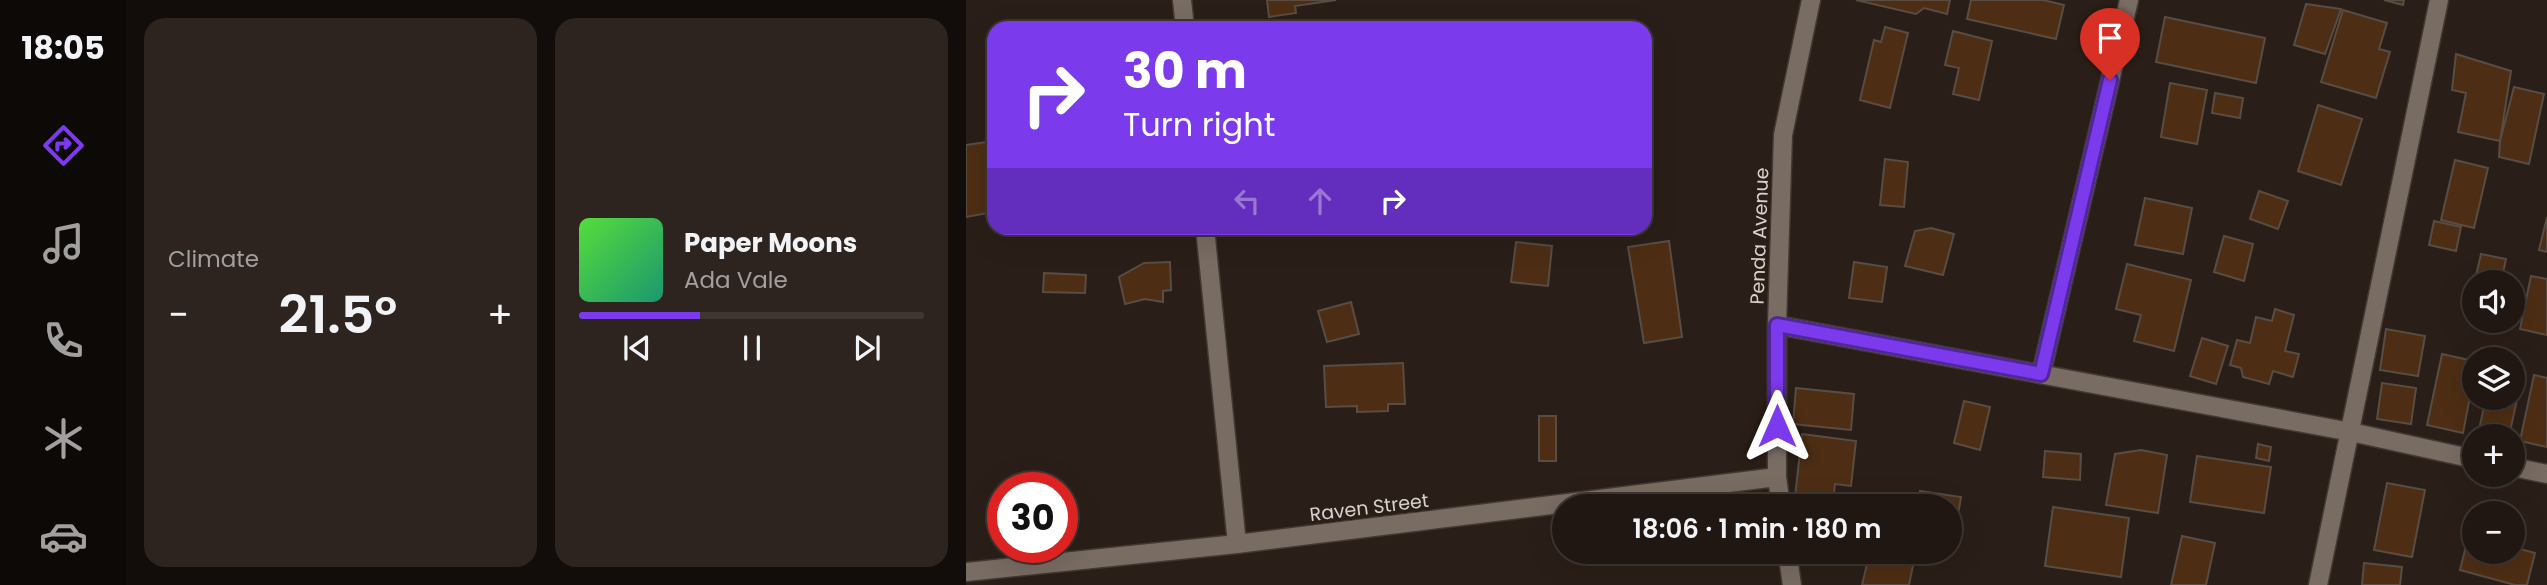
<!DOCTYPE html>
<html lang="en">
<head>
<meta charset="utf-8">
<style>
  :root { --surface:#201712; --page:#2d2420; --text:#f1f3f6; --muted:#a29f9f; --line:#3d3632; --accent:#7c3aed }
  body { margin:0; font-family:Poppins,sans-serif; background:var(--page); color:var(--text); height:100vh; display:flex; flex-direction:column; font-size:26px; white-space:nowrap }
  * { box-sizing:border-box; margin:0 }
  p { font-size:23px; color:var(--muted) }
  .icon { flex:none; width:38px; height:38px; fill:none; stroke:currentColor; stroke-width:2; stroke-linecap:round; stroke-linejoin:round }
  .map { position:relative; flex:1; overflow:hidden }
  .side { display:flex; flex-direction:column; gap:18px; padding:18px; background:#120d0a; width:840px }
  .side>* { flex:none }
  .hud { position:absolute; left:21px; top:21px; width:665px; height:214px; border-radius:21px; box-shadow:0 7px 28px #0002,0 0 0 2px var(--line); background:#7c3aed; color:#fff; overflow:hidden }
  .controls { position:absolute; left:1496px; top:270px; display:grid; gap:14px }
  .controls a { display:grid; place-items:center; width:63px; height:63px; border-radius:50%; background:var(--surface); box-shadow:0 7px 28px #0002,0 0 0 2px var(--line); font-size:35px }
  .speed { position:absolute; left:21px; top:472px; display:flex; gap:14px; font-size:35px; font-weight:700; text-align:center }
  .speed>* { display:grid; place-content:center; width:91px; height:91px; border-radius:50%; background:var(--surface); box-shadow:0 7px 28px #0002,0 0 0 2px var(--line); line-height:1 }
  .speed .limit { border:10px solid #d22; background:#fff; color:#111 }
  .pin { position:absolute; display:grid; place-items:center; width:60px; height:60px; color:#fff; margin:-72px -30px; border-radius:50% 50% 50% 0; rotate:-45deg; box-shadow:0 0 7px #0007 }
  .pin .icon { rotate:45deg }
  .me { position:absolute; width:77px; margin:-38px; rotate:0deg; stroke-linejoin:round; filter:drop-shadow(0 0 5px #0008) }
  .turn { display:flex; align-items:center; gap:24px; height:147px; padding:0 21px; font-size:32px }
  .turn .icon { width:91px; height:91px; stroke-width:2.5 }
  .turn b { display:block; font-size:49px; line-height:60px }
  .lanes { display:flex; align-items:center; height:66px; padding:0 21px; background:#0003; justify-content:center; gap:35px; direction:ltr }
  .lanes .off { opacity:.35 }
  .big { font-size:52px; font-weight:600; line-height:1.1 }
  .side .tile { flex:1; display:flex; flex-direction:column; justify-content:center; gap:10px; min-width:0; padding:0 24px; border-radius:21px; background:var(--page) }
  .song { display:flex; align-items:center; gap:21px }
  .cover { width:84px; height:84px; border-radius:10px; background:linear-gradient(135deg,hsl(110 70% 55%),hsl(160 70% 35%)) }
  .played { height:7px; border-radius:4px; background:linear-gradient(90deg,var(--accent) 35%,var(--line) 35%) }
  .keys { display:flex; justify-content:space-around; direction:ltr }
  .heat { display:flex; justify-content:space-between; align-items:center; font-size:38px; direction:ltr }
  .side .tiles { flex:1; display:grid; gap:18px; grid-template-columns:repeat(2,1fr) }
  .trip { position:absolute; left:586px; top:494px; width:410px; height:70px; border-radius:35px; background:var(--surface); box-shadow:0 7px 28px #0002,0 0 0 2px var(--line); font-weight:600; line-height:70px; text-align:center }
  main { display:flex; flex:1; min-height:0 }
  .tabs { display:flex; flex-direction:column; width:126px; justify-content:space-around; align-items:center; background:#0d0907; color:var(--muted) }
  .tabs .icon { width:49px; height:49px }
  .tabs .selected { color:var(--accent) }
  .tabs b { font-size:32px; color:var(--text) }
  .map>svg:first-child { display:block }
  .building { fill:#4d2e14; stroke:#584c43; stroke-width:2 }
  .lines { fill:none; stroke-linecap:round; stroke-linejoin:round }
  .street-casing { stroke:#423934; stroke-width:21 }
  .street { stroke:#796c63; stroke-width:18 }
  .route-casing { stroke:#51269a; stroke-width:18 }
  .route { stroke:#7c3aed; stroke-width:12 }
  .labels { text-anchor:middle; stroke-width:7; stroke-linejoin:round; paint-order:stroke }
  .street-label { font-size:19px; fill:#d8d1cc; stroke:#2a1f18 }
</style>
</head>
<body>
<main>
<nav class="tabs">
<b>18:05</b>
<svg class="icon selected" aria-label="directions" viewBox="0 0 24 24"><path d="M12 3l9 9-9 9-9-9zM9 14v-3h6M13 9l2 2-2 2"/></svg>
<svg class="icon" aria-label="music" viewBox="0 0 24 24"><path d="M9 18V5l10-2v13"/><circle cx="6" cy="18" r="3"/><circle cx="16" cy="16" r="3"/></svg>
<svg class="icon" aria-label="phone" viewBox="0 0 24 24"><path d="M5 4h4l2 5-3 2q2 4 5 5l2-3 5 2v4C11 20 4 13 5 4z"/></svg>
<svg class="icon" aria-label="climate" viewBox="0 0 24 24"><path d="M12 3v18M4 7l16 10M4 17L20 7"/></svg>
<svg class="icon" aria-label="car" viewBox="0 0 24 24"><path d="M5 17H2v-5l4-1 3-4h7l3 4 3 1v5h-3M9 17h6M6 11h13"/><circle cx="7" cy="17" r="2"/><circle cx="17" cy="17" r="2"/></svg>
</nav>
<section class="side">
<div class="tiles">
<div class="tile"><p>Climate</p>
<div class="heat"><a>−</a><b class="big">21.5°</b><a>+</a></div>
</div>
<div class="tile">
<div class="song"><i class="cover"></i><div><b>Paper Moons</b><p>Ada Vale</p></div></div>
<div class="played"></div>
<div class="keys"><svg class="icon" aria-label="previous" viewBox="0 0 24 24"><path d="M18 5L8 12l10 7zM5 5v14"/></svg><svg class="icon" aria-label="pause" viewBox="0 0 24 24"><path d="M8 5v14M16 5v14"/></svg><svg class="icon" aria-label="next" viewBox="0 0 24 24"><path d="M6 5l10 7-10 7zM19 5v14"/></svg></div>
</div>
</div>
</section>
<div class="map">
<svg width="1581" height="585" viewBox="0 0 1581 585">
  <rect width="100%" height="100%" fill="#2a1f18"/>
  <!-- building -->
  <path class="building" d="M301,0H370L329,6L330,13L303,17Z
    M890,0H984L981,14L958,8L950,14Z
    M1005,0H1077L1098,5L1090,39L1001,19Z
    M1418,0H1438L1437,5Z
    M1340,4L1375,9L1359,54L1328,45Z
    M1377,10L1421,23L1413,49L1424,52L1410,98L1355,82Z
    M1199,17L1299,38L1290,83L1190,62Z
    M919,27L942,33L924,108L894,100L908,40L915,42Z
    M987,31L1026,41L1013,100L987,94L993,68L979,65Z
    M1490,54L1545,71L1534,141L1492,132L1500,93L1486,90Z
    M1204,83L1241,90L1231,144L1195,137Z
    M1548,87L1578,94L1563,164L1533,157L1534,141Z
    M1249,93L1277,98L1274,118L1246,113Z
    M1352,105L1396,119L1375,185L1332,171Z
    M28,141V212L0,217V145Z
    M919,159L942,162L938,207L914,205Z
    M1489,160L1522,168L1508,228L1475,220Z
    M1293,191L1322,201L1312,229L1284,219Z
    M1179,198L1226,208L1217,254L1169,245Z
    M1581,217V252L1573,250Z
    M1468,221L1495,227L1490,251L1463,245Z
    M965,228L988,234L977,275L939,266L949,231Z
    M1258,236L1287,244L1278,281L1248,272Z
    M703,241L716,337L678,343L662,247Z
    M550,242L586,246L582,286L545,282Z
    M1515,254L1540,259L1535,282L1509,280Z
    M204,262L205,290L197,291V302L179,299L159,304L153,277L178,263Z
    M888,262L921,267L916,302L883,298Z
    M1161,264L1225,280L1208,351L1168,341L1175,315L1150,309Z
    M78,273L120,275L119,293L77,292Z
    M1565,276L1581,279V335L1554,329Z
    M385,302L393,334L361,342L352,311Z
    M1309,309L1328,315L1319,351L1333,354L1327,377L1307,371L1303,384L1277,377L1275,368L1264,365L1271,340L1284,343L1290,317L1306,321Z
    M1420,329L1459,336L1452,376L1414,370Z
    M1236,338L1262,346L1250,384L1224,376Z
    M1476,354L1508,361V376L1497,433L1461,425Z
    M437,363L439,404H422V411L391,412V406L360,407L358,366Z
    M1568,375L1581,378V447L1554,441Z
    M1416,383L1450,388L1445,424L1411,419Z
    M1547,385L1554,386L1543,436L1513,430L1520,397H1547Z
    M830,388L888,394L885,430L827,424Z
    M998,401L1024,407L1014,450L988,443Z
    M573,416H590V461H573Z
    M836,434L890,441L885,486L869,484L867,501L829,497Z
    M1292,444L1305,447L1303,461L1290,458Z
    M1175,450L1201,455L1192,513L1140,505L1149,454Z
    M1079,451L1115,454L1114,480L1077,477Z
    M1231,456L1305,467L1298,513L1224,502Z
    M1421,483L1459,490L1446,557L1408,550Z
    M954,491L995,497L989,533L984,532V506H952Z
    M1087,507L1163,518L1155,577L1079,566Z
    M1508,514V551H1547V547L1569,553L1561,585H1549L1494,570Z
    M1216,536L1249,543L1240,585H1205Z
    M904,551H950L943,585H896Z
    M1398,563L1436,567L1434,585H1396Z"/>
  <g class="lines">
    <!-- street casing -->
    <g class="street-casing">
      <path id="street" d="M216,0L219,28
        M239,228L271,544
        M811,325L1385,432L1508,459
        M1075,374L1163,0
        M1547,467L1581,474
        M815,506L811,477V325L817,135L845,0
        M821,551L826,585
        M0,572L271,544L811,477
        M1352,585L1473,0"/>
    </g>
    <!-- street -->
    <use href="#street" class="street"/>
  </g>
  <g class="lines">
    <!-- route casing -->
    <g class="route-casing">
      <path id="route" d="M811,426V325L1075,374L1144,80"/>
    </g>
    <!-- route -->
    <use href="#route" class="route"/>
  </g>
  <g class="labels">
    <!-- street labels -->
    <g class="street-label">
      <text transform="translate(793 236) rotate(-88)" y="7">Penda Avenue</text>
      <text transform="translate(403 507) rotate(-7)" y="7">Raven Street</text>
    </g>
  </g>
</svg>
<div class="controls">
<a><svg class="icon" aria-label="sound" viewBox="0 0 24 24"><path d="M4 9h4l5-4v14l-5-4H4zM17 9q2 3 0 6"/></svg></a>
<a><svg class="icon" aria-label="layers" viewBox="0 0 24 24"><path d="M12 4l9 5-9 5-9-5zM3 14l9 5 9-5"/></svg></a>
<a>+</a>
<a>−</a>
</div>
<div class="speed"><div class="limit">30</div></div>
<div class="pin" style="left:1144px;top:80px;background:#d93025"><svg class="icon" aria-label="arrive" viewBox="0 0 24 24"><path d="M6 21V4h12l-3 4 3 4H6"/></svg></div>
<svg class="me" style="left:811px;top:426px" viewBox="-20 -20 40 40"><path d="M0-17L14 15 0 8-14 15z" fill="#7c3aed" stroke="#fff" stroke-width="4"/></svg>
<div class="trip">18:06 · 1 min · 180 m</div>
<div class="hud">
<div class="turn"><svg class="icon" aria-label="right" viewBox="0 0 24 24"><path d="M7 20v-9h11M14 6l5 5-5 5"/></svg><div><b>30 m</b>Turn right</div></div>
<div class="lanes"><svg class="icon off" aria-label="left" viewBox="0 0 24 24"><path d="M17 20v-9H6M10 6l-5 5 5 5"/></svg><svg class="icon off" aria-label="ahead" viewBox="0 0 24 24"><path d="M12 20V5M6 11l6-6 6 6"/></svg><svg class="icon" aria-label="right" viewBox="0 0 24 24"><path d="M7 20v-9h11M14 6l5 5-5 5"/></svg></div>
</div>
</div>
</main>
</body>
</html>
